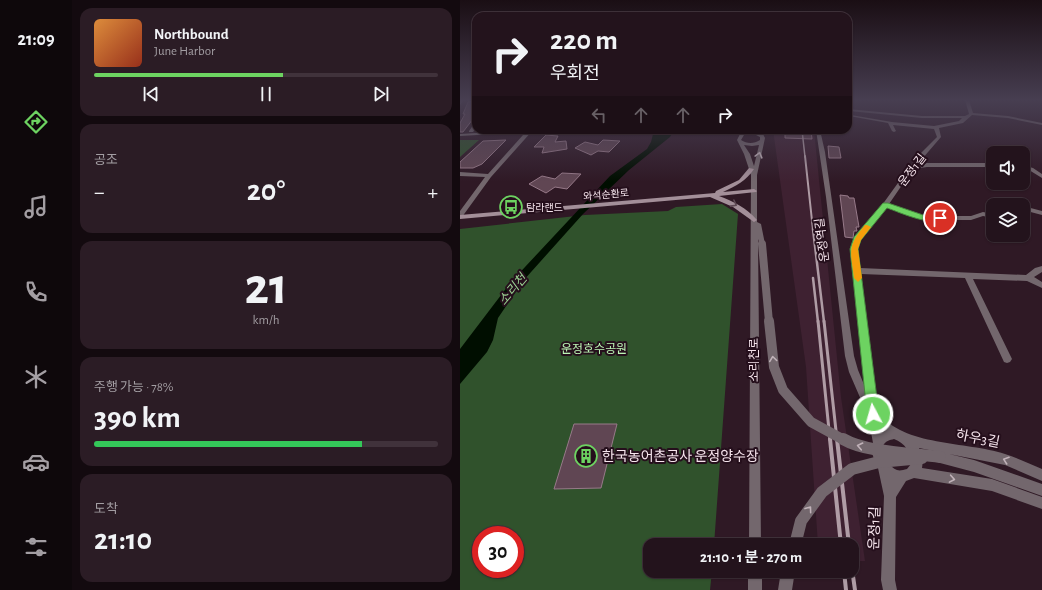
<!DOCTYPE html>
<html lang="ko">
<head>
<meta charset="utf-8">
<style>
  :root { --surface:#23131c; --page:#2b1c25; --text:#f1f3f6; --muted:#a39ea3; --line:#40323b; --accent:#6dd361 }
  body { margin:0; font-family:"Alegreya Sans","Noto Sans KR",sans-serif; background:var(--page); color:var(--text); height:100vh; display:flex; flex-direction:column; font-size:15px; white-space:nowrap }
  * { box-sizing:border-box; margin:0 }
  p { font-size:13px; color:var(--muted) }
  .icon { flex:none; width:22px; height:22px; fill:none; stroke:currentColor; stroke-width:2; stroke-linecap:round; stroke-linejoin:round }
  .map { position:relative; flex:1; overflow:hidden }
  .panel { display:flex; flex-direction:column; gap:8px; padding:8px; background:#130a0f; width:388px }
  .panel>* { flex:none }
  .guide { position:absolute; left:12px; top:12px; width:380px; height:122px; border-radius:12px; box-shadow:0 1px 3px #0004,0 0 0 1px var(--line); background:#23131c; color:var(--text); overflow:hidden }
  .buttons { position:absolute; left:526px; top:146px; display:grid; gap:8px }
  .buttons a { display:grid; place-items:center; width:44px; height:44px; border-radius:8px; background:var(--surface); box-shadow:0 1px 3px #0004,0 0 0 1px var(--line); font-size:20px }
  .speed { position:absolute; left:12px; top:526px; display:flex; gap:8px; font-size:20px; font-weight:700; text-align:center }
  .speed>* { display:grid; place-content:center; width:52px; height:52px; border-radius:50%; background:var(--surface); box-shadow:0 1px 3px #0004,0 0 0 1px var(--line); line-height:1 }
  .speed .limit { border:6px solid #d22; background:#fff; color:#111 }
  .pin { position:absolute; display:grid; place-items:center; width:34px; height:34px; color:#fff; margin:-17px; border:2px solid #fff; border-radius:50%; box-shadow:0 1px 4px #0007 }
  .me { position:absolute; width:44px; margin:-22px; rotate:354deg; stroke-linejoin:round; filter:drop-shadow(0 0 3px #0008) }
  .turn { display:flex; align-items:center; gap:14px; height:84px; padding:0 12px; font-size:18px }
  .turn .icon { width:52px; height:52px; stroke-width:2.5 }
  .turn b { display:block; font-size:28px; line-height:34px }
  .lanes { display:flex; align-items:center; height:38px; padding:0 12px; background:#0003; justify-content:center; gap:20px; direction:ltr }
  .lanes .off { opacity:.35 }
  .big { font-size:30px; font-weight:600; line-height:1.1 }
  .panel .widget { flex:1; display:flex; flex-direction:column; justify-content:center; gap:6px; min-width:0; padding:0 14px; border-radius:12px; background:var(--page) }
  .panel .dial { align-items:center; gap:0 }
  .dial b { font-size:52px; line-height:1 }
  .song { display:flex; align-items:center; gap:12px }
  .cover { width:48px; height:48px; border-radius:6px; background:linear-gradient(135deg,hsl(30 70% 55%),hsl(10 70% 35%)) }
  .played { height:4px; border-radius:2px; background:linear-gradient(90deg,var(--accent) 55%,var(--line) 55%) }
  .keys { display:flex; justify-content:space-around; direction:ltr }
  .heat { display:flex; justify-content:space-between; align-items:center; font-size:22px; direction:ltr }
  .charge { height:6px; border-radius:3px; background:linear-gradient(90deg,#34c759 78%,var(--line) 0) }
  .trip { position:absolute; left:183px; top:538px; width:216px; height:40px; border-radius:12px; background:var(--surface); box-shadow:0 1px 3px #0004,0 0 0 1px var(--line); font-weight:600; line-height:40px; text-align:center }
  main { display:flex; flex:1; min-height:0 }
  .tabs { display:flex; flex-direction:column; width:72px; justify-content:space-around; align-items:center; background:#0e080b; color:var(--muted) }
  .tabs .icon { width:28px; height:28px }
  .tabs .on { color:var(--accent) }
  .tabs b { font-size:18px; color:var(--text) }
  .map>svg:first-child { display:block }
  .built { fill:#3e2131 }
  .green { fill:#30522c; fill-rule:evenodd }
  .water { fill:#000e00 }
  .building { fill:#604653; stroke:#977a89 }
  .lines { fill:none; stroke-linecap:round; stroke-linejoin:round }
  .street { fill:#73676d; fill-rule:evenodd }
  .secondary { fill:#a38f99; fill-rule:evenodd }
  .rail-far4 { stroke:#af9ca5; stroke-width:1.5 }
  .rail-far3 { stroke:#af9ca5; stroke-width:2 }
  .rail-far2 { stroke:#af9ca5; stroke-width:2.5 }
  .rail-far1 { stroke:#af9ca5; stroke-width:3 }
  .rail { stroke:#af9ca5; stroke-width:4 }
  .street-bridge-far2 { stroke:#73676d; stroke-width:8 }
  .street-bridge-far1 { stroke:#73676d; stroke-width:10 }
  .street-bridge { stroke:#73676d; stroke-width:12 }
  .oneway { stroke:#c1b2b9 }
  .oneway2 { stroke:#5e4954 }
  .route { fill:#6dd361; stroke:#47893f }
  .slow { fill:#f59e0b }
  .labels { text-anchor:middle; stroke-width:4; stroke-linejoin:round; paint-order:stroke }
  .far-street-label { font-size:10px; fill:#f5e4ec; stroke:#250f1c }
  .far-poi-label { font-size:10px; fill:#f5e4ec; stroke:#250f1c; text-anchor:start }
  .street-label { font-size:12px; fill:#f5e4ec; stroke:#250f1c }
  .park-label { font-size:12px; fill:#bcf5b5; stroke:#250f1c }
  .water-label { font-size:13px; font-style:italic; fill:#9bd293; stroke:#250f1c }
  .near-street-label { font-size:14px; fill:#f5e4ec; stroke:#250f1c }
  .near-poi-label { font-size:14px; fill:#f5e4ec; stroke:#250f1c; text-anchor:start }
</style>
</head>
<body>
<main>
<nav class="tabs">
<b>21:09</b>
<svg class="icon on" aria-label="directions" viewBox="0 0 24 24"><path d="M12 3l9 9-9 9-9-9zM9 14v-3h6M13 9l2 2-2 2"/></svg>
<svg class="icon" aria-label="music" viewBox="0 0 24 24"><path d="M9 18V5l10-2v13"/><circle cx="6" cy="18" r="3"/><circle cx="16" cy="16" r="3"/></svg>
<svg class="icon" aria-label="phone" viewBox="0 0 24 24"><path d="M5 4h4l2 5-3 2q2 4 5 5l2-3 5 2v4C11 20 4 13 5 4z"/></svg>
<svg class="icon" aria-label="climate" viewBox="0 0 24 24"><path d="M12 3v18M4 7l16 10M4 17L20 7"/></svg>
<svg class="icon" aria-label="car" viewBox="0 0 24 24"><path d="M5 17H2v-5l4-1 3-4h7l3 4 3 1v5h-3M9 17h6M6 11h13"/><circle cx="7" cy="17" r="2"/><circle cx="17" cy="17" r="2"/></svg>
<svg class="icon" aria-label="filters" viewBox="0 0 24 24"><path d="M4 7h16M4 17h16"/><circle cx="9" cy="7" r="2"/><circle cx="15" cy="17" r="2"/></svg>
</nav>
<section class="panel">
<div class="widget">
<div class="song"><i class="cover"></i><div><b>Northbound</b><p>June Harbor</p></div></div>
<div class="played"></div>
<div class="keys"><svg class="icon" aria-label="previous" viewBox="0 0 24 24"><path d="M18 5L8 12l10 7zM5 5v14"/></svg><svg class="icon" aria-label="pause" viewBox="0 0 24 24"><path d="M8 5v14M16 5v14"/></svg><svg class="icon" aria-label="next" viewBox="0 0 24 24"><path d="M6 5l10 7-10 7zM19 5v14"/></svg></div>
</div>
<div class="widget"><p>공조</p>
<div class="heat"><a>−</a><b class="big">20°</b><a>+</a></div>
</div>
<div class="widget dial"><b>21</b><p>km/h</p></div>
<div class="widget"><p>주행 가능 · 78%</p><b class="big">390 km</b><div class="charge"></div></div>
<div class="widget"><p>도착</p><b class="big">21:10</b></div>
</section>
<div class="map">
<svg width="582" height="590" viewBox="0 0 582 590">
  <rect width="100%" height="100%" fill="#2f1925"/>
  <!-- built -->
  <path class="built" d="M313,130H354L381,397L405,561H392V545H358L346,367Z"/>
  <!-- green -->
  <path class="green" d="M0,140H19L0,157Z
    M262,204L278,214L254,545H190V571H252L250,590H0V229L125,215L208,211L216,207ZM21,535H55V569H21Z"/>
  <!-- water -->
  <path class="water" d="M199,130H214L210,137L169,170L123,214L63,281L38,318L33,340L27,352L0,384V349L51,282L150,176L187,149L191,142L193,134Z"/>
  <!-- building -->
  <path class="building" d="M16,101V115L3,132H0V123L5,114H3L8,102Z
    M325,130H351L352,139L325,138Z
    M86,135L98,136L95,142L106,141L107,149L82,153L84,147H74Z
    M46,140L22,164L13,168H0V162L23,141Z
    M143,140L160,141L149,152L138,151L131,155L115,148L125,142L138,145Z
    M368,146L379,147L381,158H369Z
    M102,173L121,174L107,189L95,187L86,193L69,184L82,176L95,179Z
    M380,195L388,196L389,198H394L399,227H396L397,231H394L393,238L385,237Z
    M114,424H157L141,488L94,489Z"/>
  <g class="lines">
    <!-- street -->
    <path class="street" d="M0,100H4L0,105Z
      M505,100H509L513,113L548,116L582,123V125L548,118L512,115L503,123L479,128L481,137L456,166L467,163H533V167H467L453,169L429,204L465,216H511L523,212L533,214V218L523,216L511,220H465L426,207L400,240L398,249L400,268L566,275L575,268L582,266V272L574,277L582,282V288L567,281L513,279L552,359L550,362L547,363L544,362L505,278L401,274L418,412C444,447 506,441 545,454C558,458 570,464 582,469V481L545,465L489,454L514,460L582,484V496L514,472L480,463L476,461L474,457L476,453L479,452L459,448L463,460L462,468L532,479L582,497V509L532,491L454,478L446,481L436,497L435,580L437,590H423L421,580L424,496L418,468L414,459L411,450L413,443L408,416L389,372L385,356L366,197L356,130H360L365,152L394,356L398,370L405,387L390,249L395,237L417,212L456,158L477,137L474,129L433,125L436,131L434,132L432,131L428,123L389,116L391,115L432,122L474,126L499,121L502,118H462L389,111L388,109L462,116H505L509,114ZM434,439C445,443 451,452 451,464L447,469C443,470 440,471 437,470C429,467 420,454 423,446C425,441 430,440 434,439Z
      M14,124H16V128L13,132H9V131Z
      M68,130H73L31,177L2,217L0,218V211L25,177L0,176V172L28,174L63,135L34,134L0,136V134L34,132L66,133Z
      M282,130H286L285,132H294L298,133L297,130H301L305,138L297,175V222L301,224L305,244L304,246H300L298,239L301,545H289L291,175L284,154L277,140ZM294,134L300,137V140C294,144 287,144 281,140L284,135ZM284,145L292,146L299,145L294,166L290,154Z
      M563,165L573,168L582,174V178L569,170L563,169Z
      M535,200L550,204L551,205H540L533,203L532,202Z
      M563,206L582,211V215L563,210Z
      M563,222H566V226H563Z
      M288,571H302V590H288Z
      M321,571H335L332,590H318Z"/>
    <!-- secondary -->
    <path class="secondary" d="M289,168L294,169C286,181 276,186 263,192L294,189L297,191L296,192L259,196C273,201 287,208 297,220L294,222L273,207L250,197L0,219V215L255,193L256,191L279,180Z"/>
    <!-- rail-far4 -->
    <path class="rail-far4" d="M342,130L345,157"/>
    <!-- rail-far3 -->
    <path class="rail-far3" d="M345,156L353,230"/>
    <!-- rail-far2 -->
    <path class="rail-far2" d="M353,229L364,322
      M353,278L358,322"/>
    <!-- rail-far1 -->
    <path class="rail-far1" d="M358,321L370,440
      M364,321L377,440"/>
    <!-- rail -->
    <path class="rail" d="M370,439L381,545
      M377,439L389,545
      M392,569L395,590
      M384,571L386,590"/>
    <!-- street-bridge-far2 -->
    <path class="street-bridge-far2" d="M302,244L309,322"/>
    <!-- street-bridge-far1 -->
    <path class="street-bridge-far1" d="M309,321L314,367L323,390L351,422L384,440"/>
    <!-- street-bridge -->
    <path class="street-bridge" d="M383,439C407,453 452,453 480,457
      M335,545L341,521L362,492L392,469L419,462L462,458"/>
  </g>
  <!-- one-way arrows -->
  <defs><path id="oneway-chevron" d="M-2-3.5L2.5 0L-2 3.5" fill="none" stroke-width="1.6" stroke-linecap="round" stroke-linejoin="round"/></defs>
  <g class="oneway">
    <use href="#oneway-chevron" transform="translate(299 155) rotate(-75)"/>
    <use href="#oneway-chevron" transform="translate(313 359) rotate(-98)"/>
    <use href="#oneway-chevron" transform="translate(400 446) rotate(-168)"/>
    <use href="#oneway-chevron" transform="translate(546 460) rotate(-161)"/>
    <use href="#oneway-chevron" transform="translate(492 479) rotate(10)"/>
    <use href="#oneway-chevron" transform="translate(349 509) rotate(-54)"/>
  </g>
  <use class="oneway2" href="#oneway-chevron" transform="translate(274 204) rotate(28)"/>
  <!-- sky -->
  <linearGradient id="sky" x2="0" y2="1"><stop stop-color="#1a0e14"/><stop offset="0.55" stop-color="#473e51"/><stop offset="1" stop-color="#473e51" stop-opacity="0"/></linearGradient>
  <rect width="582" height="182" fill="url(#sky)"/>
  <!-- route -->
  <path class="route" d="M423,203H428L466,216H480L484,218C473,228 439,212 427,208L401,240L398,249L419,414L417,418L413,420L409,418L407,414L390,249L394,237Z"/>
  <!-- slow -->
  <path class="slow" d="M405,225H407L411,227L401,240L398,249L402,278L398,282L394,278C391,252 386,247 405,225Z"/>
  <!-- icons -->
  <defs>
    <g id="bus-ring" transform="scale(1.15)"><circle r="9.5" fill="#250f1c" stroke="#6dd361" stroke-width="1.5"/><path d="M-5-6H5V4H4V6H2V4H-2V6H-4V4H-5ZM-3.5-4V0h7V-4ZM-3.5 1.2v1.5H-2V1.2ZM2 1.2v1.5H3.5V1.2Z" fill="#6dd361"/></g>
    <g id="building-ring" transform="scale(1.15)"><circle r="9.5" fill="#250f1c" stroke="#6dd361" stroke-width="1.5"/><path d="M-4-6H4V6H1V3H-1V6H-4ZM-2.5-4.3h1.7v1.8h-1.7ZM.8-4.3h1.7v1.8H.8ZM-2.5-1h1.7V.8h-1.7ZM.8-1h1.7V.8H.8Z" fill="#6dd361"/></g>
  </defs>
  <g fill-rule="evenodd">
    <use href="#bus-ring" x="51" y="207"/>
    <use href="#building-ring" x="126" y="456"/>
  </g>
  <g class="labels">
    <!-- far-street labels -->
    <g class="far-street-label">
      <text transform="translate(146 194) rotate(-5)" y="4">와석순환로</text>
    </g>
    <!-- far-poi labels -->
    <g class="far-poi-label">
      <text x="66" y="211">탐라랜드</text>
    </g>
    <!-- street labels -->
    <g class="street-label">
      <text transform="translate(452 170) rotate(-52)" y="4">운정1길</text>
      <text transform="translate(362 240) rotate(-97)" y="4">운정역길</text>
      <text transform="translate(294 360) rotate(-90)" y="4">소리천로</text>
    </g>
    <!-- park labels -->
    <g class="park-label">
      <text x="134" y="353">운정호수공원</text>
    </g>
    <!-- water labels -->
    <g class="water-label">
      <text transform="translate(52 289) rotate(-50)" y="5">소리천</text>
    </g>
    <!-- near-street labels -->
    <g class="near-street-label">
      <text transform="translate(518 438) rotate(11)" y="5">하우3길</text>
      <text transform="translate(414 528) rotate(-88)" y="5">운정1길</text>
    </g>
    <!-- near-poi labels -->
    <g class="near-poi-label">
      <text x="142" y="461">한국농어촌공사 운정양수장</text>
    </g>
  </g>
</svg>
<div class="buttons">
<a><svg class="icon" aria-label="sound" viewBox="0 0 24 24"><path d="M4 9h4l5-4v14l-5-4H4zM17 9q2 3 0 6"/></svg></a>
<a><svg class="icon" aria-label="layers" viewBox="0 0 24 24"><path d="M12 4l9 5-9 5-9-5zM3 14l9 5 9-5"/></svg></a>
</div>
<div class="speed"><div class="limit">30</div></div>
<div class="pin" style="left:480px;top:218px;background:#d93025"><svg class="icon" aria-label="arrive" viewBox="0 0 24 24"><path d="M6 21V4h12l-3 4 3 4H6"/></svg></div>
<svg class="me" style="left:413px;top:414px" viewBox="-20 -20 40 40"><circle r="17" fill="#6dd361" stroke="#fff" stroke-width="3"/><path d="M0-11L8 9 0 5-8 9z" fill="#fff"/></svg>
<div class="trip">21:10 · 1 분 · 270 m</div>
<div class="guide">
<div class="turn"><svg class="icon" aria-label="right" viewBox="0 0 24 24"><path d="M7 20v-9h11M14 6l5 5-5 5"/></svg><div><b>220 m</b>우회전</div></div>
<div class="lanes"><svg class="icon off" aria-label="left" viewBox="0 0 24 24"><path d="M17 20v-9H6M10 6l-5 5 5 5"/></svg><svg class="icon off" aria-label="ahead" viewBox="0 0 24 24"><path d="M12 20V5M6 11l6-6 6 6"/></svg><svg class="icon off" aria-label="ahead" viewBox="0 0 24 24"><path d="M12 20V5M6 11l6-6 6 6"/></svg><svg class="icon" aria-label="right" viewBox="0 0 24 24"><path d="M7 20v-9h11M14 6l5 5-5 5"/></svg></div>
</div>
</div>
</main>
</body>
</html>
